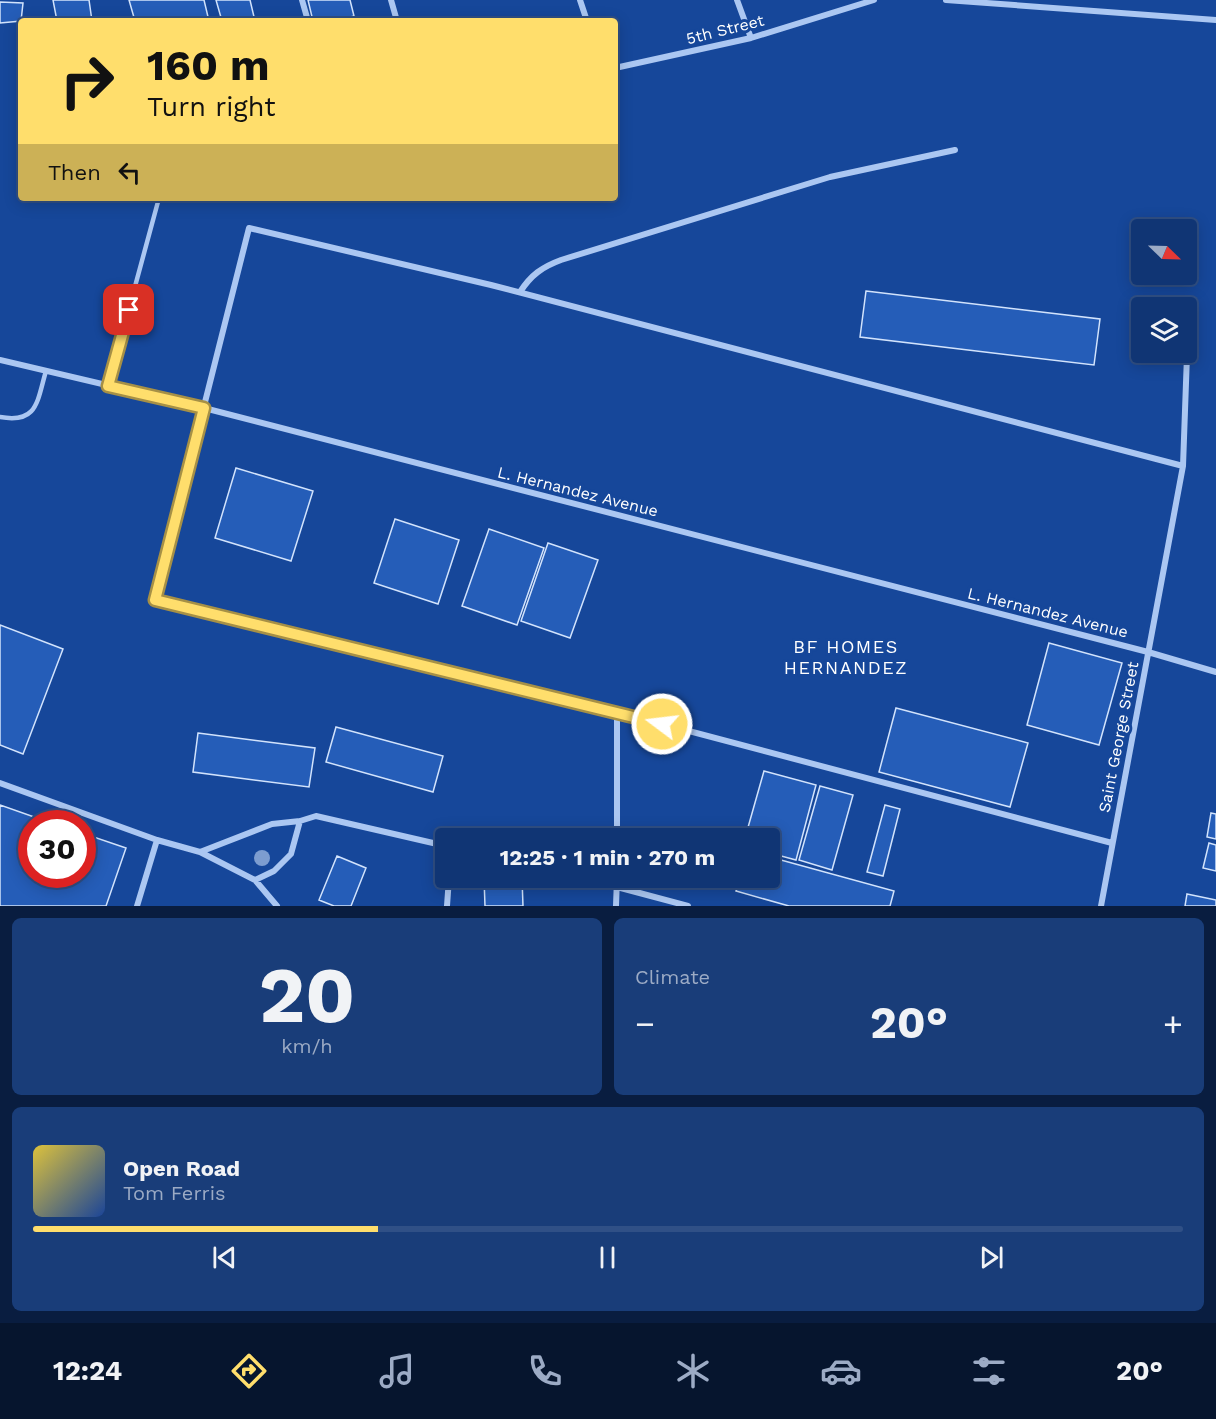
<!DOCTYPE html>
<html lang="en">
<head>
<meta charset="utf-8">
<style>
  :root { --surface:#103574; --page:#193d79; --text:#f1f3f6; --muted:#9cabc5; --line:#305086; --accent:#ffde6c }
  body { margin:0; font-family:"Work Sans",sans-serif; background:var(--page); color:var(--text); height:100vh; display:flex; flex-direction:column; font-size:22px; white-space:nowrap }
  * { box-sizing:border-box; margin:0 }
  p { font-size:20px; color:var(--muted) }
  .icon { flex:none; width:33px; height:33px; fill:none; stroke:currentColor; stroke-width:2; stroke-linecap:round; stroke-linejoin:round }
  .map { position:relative; height:906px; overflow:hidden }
  .panel { display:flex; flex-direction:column; gap:12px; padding:12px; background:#091d40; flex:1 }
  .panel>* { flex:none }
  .banner { position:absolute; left:18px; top:18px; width:600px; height:183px; border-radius:6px; box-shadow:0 3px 15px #0003,0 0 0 2px var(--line); background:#ffde6c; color:#111; overflow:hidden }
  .needle { width:39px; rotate:113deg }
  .controls { position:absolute; left:1131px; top:219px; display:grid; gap:12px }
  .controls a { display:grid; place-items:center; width:66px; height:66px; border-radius:6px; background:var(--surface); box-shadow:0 3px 15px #0003,0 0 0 2px var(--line); font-size:30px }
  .speed { position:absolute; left:18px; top:810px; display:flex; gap:12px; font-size:30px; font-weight:700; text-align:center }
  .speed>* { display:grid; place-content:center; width:78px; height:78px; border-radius:50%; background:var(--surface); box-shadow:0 3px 15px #0003,0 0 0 2px var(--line); line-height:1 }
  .speed .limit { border:9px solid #d22; background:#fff; color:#111 }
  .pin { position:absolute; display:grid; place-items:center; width:51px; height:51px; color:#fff; margin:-26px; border-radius:12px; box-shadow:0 3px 9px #0006 }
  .me { position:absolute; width:66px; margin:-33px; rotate:285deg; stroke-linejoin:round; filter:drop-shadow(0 0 4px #0008) }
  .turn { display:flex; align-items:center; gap:21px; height:126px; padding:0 30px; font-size:27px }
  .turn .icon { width:78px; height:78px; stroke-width:2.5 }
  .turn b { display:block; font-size:42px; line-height:51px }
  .then { display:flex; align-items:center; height:57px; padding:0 30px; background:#0003; gap:12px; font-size:22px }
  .big { font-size:45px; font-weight:700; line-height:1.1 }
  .panel .widget { flex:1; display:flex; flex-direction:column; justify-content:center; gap:9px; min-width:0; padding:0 21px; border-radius:9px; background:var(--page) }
  .panel .dial { align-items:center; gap:0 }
  .dial b { font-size:78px; line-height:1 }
  .song { display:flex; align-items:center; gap:18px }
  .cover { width:72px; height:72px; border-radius:9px; background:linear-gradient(135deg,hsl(50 70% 55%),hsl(220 70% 35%)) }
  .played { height:6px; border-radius:3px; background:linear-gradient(90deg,var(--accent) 30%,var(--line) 30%) }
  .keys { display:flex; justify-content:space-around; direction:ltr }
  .heat { display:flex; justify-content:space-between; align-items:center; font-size:33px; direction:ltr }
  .panel .tiles { flex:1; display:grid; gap:12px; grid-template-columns:1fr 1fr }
  .widget:last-child { grid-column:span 2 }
  .trip { position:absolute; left:435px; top:828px; width:345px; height:60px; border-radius:6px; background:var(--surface); box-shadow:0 3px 15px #0003,0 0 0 2px var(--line); font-weight:700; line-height:60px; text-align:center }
  .dock { display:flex; height:96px; justify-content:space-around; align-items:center; background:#06152e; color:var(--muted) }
  .dock .icon { width:42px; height:42px }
  .dock .on { color:var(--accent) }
  .dock b { font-size:27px; color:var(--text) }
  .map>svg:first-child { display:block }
  .building { fill:#255db8; stroke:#d2e3fc; stroke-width:1.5 }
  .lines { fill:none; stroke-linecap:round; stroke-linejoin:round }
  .lane { stroke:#abc7f2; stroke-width:4.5 }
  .street { stroke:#abc7f2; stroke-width:6 }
  .tree { fill:#7d9dd0 }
  .route-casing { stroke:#a69046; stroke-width:15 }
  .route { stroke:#ffde6c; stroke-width:10 }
  .labels { text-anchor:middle; stroke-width:6; stroke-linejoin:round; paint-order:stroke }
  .street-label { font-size:16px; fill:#fff; stroke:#16479a }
  .neighbourhood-label { font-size:18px; letter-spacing:1.5px; fill:#fff; stroke:#16479a }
</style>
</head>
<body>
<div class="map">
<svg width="1216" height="906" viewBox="0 0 1216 906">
  <rect width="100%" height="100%" fill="#16479a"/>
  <!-- building -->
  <path class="building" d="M53,0H89L92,21H57Z
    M129,0H204L209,21H135Z
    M216,0H250L255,21H222Z
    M308,0H350L354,16L336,21H313Z
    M0,2L23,3L21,21L0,23Z
    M866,291L1100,319L1094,365L860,337Z
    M236,468L313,491L291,561L215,538Z
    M395,519L459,540L438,604L374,583Z
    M489,529L544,548L517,625L462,606Z
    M548,543L598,560L570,638L521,621Z
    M0,625L63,649L23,754L0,745Z
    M1049,643L1122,663L1099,745L1027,725Z
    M896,708L1028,743L1010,807L879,772Z
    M336,727L443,756L433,792L326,762Z
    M198,733L315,748L309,787L193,772Z
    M764,771L816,785L796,860L770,853V838H745Z
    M820,786L853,795L832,870L799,860Z
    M0,805L54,824H32V874H82V833L126,848L106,906H0Z
    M885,805L900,809L883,876L867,872Z
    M1211,813L1216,814V839L1207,837Z
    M1209,843L1216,845V871L1203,868Z
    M337,856L366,868L351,906H334L319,900Z
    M770,857L894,891L890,906H789L736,891L740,878H770Z
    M484,878H522L523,906H485Z
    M1187,894L1216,900V906H1185Z"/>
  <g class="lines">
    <!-- lane -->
    <path class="lane" d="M108,386L159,198
      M0,417C38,424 37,401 46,371"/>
    <!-- street -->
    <path class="street" d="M302,0L308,21
      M391,0L397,21
      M580,0L587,21
      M737,0L751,38
      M946,0L1216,20
      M615,68L751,38L874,0
      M520,292C531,275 542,267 561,260L830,177L955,150
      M0,360L204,408L1148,652L1216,672
      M617,712V838
      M0,783L157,840L200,852L255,880L277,906
      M459,838L463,834
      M1112,843L617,712L155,600L249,228L491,285L1183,466
      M200,852L272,824L300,821L316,816L446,846
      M255,880L274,871L291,854L300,821
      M617,887L688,906
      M137,906L157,840
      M447,906L449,878
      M616,906L617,878
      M1101,906L1183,466L1187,355"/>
  </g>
  <!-- trees -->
  <circle class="tree" cx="262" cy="858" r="8"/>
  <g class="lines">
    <!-- route casing -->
    <g class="route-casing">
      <path id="route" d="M129,310L108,386L204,408L155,600L662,724"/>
    </g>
    <!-- route -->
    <use href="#route" class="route"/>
  </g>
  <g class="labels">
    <!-- street labels -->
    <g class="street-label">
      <text transform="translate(725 29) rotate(-14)" y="6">5th Street</text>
      <text transform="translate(578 491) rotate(14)" y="6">L. Hernandez Avenue</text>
      <text transform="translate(1048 612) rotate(14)" y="6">L. Hernandez Avenue</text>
      <text transform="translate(1118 737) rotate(-79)" y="6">Saint George Street</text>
    </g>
    <!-- neighbourhood labels -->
    <g class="neighbourhood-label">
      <text x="846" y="653">BF HOMES<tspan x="846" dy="21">HERNANDEZ</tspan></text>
    </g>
  </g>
</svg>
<div class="controls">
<a><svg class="needle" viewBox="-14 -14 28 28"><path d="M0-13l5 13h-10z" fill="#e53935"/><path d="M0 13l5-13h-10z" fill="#9cabc5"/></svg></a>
<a><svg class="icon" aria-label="layers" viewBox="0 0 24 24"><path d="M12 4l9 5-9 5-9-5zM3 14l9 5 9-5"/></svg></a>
</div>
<div class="speed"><div class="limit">30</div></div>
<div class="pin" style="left:129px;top:310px;background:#d93025"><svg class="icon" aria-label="arrive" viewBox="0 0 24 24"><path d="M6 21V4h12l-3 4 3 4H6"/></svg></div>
<svg class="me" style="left:662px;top:724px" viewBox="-20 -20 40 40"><circle r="17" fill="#ffde6c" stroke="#fff" stroke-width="3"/><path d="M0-11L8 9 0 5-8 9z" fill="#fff"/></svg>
<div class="trip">12:25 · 1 min · 270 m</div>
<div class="banner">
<div class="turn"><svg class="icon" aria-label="right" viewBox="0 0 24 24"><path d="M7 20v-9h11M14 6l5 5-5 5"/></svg><div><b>160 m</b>Turn right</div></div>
<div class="then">Then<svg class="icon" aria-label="left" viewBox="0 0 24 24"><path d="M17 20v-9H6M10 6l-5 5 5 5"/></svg></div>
</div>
</div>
<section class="panel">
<div class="tiles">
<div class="widget dial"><b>20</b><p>km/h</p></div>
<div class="widget"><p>Climate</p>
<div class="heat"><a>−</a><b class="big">20°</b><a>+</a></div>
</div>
<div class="widget">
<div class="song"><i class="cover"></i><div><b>Open Road</b><p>Tom Ferris</p></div></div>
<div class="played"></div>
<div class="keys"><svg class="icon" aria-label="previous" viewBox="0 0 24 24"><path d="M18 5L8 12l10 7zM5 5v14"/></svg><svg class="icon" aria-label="pause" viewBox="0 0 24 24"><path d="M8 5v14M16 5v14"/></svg><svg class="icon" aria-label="next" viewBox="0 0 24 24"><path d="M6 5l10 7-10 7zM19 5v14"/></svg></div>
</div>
</div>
</section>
<nav class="dock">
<b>12:24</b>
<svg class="icon on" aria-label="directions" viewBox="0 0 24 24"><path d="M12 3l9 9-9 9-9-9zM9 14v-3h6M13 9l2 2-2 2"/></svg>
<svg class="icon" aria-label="music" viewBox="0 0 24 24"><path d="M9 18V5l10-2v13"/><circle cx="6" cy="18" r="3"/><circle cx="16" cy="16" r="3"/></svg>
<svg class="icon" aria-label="phone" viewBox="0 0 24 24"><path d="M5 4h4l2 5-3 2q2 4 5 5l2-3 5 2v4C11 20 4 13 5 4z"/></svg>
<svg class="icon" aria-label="climate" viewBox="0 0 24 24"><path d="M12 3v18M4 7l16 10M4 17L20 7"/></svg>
<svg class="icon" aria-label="car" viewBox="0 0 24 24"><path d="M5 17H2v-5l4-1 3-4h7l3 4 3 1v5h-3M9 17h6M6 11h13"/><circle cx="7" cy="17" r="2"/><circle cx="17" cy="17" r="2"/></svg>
<svg class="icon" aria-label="filters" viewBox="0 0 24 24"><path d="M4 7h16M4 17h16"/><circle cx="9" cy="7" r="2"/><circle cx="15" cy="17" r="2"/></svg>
<b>20°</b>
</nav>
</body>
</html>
